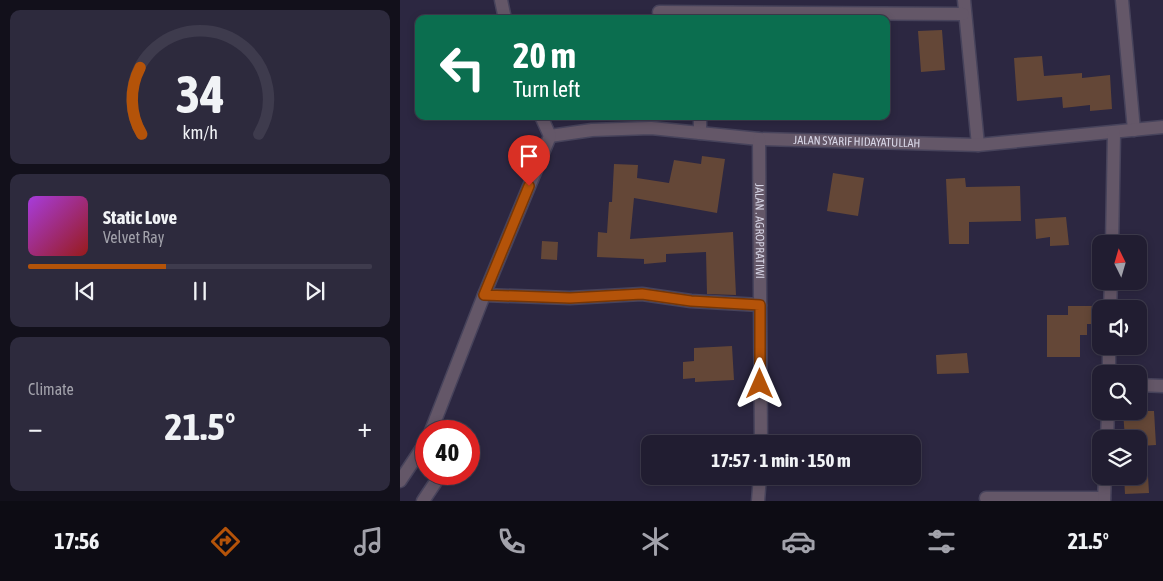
<!DOCTYPE html>
<html lang="en">
<head>
<meta charset="utf-8">
<style>
  :root { --surface:#211d31; --page:#2d2a3d; --text:#f1f3f6; --muted:#a2a2ab; --line:#3e3b4d; --accent:#b45309 }
  body { margin:0; font-family:"Asap Condensed",sans-serif; background:var(--page); color:var(--text); height:100vh; display:flex; flex-direction:column; font-size:19px; white-space:nowrap }
  * { box-sizing:border-box; margin:0 }
  p { font-size:16px; color:var(--muted) }
  .icon { flex:none; width:28px; height:28px; fill:none; stroke:currentColor; stroke-width:2; stroke-linecap:round; stroke-linejoin:round }
  .map { position:relative; flex:1; overflow:hidden }
  .details { display:flex; flex-direction:column; gap:10px; padding:10px; background:#12101b; width:400px }
  .details>* { flex:none }
  .top-card { position:absolute; left:15px; top:15px; width:475px; height:105px; border-radius:10px; box-shadow:0 2px 8px #0003,0 0 0 1px var(--line); background:#0b6e4f; color:#fff; overflow:hidden }
  .needle { width:32px; rotate:355deg }
  .fabs { position:absolute; left:692px; top:235px; display:grid; gap:10px }
  .fabs a { display:grid; place-items:center; width:55px; height:55px; border-radius:10px; background:var(--surface); box-shadow:0 2px 8px #0003,0 0 0 1px var(--line); font-size:25px }
  .speed { position:absolute; left:15px; top:420px; display:flex; gap:10px; font-size:25px; font-weight:700; text-align:center }
  .speed>* { display:grid; place-content:center; width:65px; height:65px; border-radius:50%; background:var(--surface); box-shadow:0 2px 8px #0003,0 0 0 1px var(--line); line-height:1 }
  .speed .limit { border:8px solid #d22; background:#fff; color:#111 }
  .pin { position:absolute; display:grid; place-items:center; width:42px; height:42px; color:#fff; margin:-51px -21px; border-radius:50% 50% 50% 0; rotate:-45deg; box-shadow:0 0 5px #0007 }
  .pin .icon { rotate:45deg }
  .me { position:absolute; width:55px; margin:-28px; rotate:0deg; stroke-linejoin:round; filter:drop-shadow(0 0 4px #0008) }
  .turn { display:flex; align-items:center; gap:18px; height:105px; padding:0 15px; font-size:22px }
  .turn .icon { width:65px; height:65px; stroke-width:2.5 }
  .turn b { display:block; font-size:35px; line-height:42px }
  .big { font-size:38px; font-weight:700; line-height:1.1 }
  .details .tile { flex:1; display:flex; flex-direction:column; justify-content:center; gap:8px; min-width:0; padding:0 18px; border-radius:10px; background:var(--page) }
  .details .dial { align-items:center; gap:0 }
  .dial svg { height:130px; overflow:visible; fill:none; stroke:var(--line); stroke-width:7; stroke-linecap:round; text-anchor:middle }
  .dial text { fill:var(--text); stroke:none }
  .song { display:flex; align-items:center; gap:15px }
  .cover { width:60px; height:60px; border-radius:8px; background:linear-gradient(135deg,hsl(280 70% 55%),hsl(0 70% 35%)) }
  .played { height:5px; border-radius:2px; background:linear-gradient(90deg,var(--accent) 40%,var(--line) 40%) }
  .keys { display:flex; justify-content:space-around; direction:ltr }
  .heat { display:flex; justify-content:space-between; align-items:center; font-size:28px; direction:ltr }
  .trip { position:absolute; left:241px; top:435px; width:280px; height:50px; border-radius:10px; background:var(--surface); box-shadow:0 2px 8px #0003,0 0 0 1px var(--line); font-weight:700; line-height:50px; text-align:center }
  .tab-bar { display:flex; height:80px; justify-content:space-around; align-items:center; background:#0d0c14; color:var(--muted) }
  .tab-bar .icon { width:35px; height:35px }
  .tab-bar .current { color:var(--accent) }
  .tab-bar b { font-size:22px; color:var(--text) }
  main { display:flex; flex:1; min-height:0 }
  .map>svg:first-child { display:block }
  .building { fill:#644737 }
  .lines { fill:none; stroke-linecap:round; stroke-linejoin:round }
  .minor-casing { stroke:#47435b; stroke-width:15 }
  .minor { stroke:#645768; stroke-width:12 }
  .route-casing { stroke:#753606; stroke-width:12 }
  .route { stroke:#b45309; stroke-width:9 }
  .labels { text-anchor:middle; stroke-width:5; stroke-linejoin:round; paint-order:stroke }
  .street-label { font-size:12px; fill:#d6d4e5; stroke:#14121e }
</style>
</head>
<body>
<main>
<section class="details">
<div class="tile dial"><svg viewBox="0 0 100 80">
<path d="M14 69A42 42 0 1 1 86 69"/>
<path d="M14 69A42 42 0 0 1 13 28" stroke="#b45309"/>
<text x="50" y="56" font-size="32" font-weight="700">34</text>
<text x="50" y="72" font-size="11">km/h</text>
</svg></div>
<div class="tile">
<div class="song"><i class="cover"></i><div><b>Static Love</b><p>Velvet Ray</p></div></div>
<div class="played"></div>
<div class="keys"><svg class="icon" aria-label="previous" viewBox="0 0 24 24"><path d="M18 5L8 12l10 7zM5 5v14"/></svg><svg class="icon" aria-label="pause" viewBox="0 0 24 24"><path d="M8 5v14M16 5v14"/></svg><svg class="icon" aria-label="next" viewBox="0 0 24 24"><path d="M6 5l10 7-10 7zM19 5v14"/></svg></div>
</div>
<div class="tile"><p>Climate</p>
<div class="heat"><a>−</a><b class="big">21.5°</b><a>+</a></div>
</div>
</section>
<div class="map">
<svg width="763" height="501" viewBox="0 0 763 501">
  <rect width="100%" height="100%" fill="#2c2741"/>
  <!-- building -->
  <path class="building" d="M542,30L545,70L521,72L518,31Z
    M642,56L644,76L682,73V78L710,75L712,109L690,111V105L663,108L662,97L617,101L614,58Z
    M302,156L325,159L317,213L234,198L230,239L333,232L336,295L307,294L306,252L266,254V262L244,264V259L197,257L198,232L207,233L209,202H212L214,164L238,165L237,178L269,183L274,160L301,164Z
    M433,173L464,178L458,216L427,211Z
    M565,178L566,187L620,186L621,221L569,222V244H549L546,179Z
    M666,217L669,245L650,246V237L636,239L635,219Z
    M142,241L158,242L157,260L141,259Z
    M668,306H695L696,324H687V335H680V357H647V315H668Z
    M332,346L334,380L295,382V378L283,379V362L294,361V348Z
    M567,353L569,373L537,374L536,355Z
    M723,411H754L756,445L739,446V439H725Z
    M724,476H748L749,493L725,494Z"/>
  <g class="lines">
    <!-- minor casing -->
    <g class="minor-casing">
      <g id="minor">
        <path d="M101,0L105,19"/>
        <path d="M564,0L578,145"/>
        <path d="M722,0L734,130"/>
        <path d="M259,12L563,14"/>
        <path d="M300,133V116"/>
        <path id="s1" d="M150,136L192,130L251,128L359,139L578,145L763,127"/>
        <path id="s2" d="M359,139L361,444"/>
        <path d="M712,244L714,133"/>
        <path d="M84,295L170,298L242,294L291,301L360,305"/>
        <path d="M710,309L711,281"/>
        <path d="M709,374V346"/>
        <path d="M739,385L763,386"/>
        <path d="M31,431L84,295L150,136L141,116"/>
        <path d="M707,439L708,411"/>
        <path d="M0,481L26,442"/>
        <path d="M586,498H704"/>
        <path d="M23,501L35,483L37,474"/>
        <path d="M358,501L360,476"/>
        <path d="M704,501L705,476"/>
      </g>
    </g>
    <!-- minor -->
    <use href="#minor" class="minor"/>
  </g>
  <g class="lines">
    <!-- route casing -->
    <g class="route-casing">
      <path id="route" d="M129,186L84,295L170,298L242,294L291,301L360,305V384"/>
    </g>
    <!-- route -->
    <use href="#route" class="route"/>
  </g>
  <g class="labels">
    <!-- street labels -->
    <g class="street-label">
      <text dy="4" stroke="none"><textPath href="#s1" startOffset="308">JALAN SYARIF HIDAYATULLAH</textPath></text>
      <text dy="4" stroke="none"><textPath href="#s2" startOffset="92">JALAN . AGROPRATIWI</textPath></text>
    </g>
  </g>
</svg>
<div class="fabs">
<a><svg class="needle" viewBox="-14 -14 28 28"><path d="M0-13l5 13h-10z" fill="#e53935"/><path d="M0 13l5-13h-10z" fill="#a2a2ab"/></svg></a>
<a><svg class="icon" aria-label="sound" viewBox="0 0 24 24"><path d="M4 9h4l5-4v14l-5-4H4zM17 9q2 3 0 6"/></svg></a>
<a><svg class="icon" aria-label="search" viewBox="0 0 24 24"><circle cx="10" cy="10" r="6"/><path d="M15 15l6 6"/></svg></a>
<a><svg class="icon" aria-label="layers" viewBox="0 0 24 24"><path d="M12 4l9 5-9 5-9-5zM3 14l9 5 9-5"/></svg></a>
</div>
<div class="speed"><div class="limit">40</div></div>
<div class="pin" style="left:129px;top:186px;background:#d93025"><svg class="icon" aria-label="arrive" viewBox="0 0 24 24"><path d="M6 21V4h12l-3 4 3 4H6"/></svg></div>
<svg class="me" style="left:360px;top:384px" viewBox="-20 -20 40 40"><path d="M0-17L14 15 0 8-14 15z" fill="#b45309" stroke="#fff" stroke-width="4"/></svg>
<div class="trip">17:57 · 1 min · 150 m</div>
<div class="top-card">
<div class="turn"><svg class="icon" aria-label="left" viewBox="0 0 24 24"><path d="M17 20v-9H6M10 6l-5 5 5 5"/></svg><div><b>20 m</b>Turn left</div></div>
</div>
</div>
</main>
<nav class="tab-bar">
<b>17:56</b>
<svg class="icon current" aria-label="directions" viewBox="0 0 24 24"><path d="M12 3l9 9-9 9-9-9zM9 14v-3h6M13 9l2 2-2 2"/></svg>
<svg class="icon" aria-label="music" viewBox="0 0 24 24"><path d="M9 18V5l10-2v13"/><circle cx="6" cy="18" r="3"/><circle cx="16" cy="16" r="3"/></svg>
<svg class="icon" aria-label="phone" viewBox="0 0 24 24"><path d="M5 4h4l2 5-3 2q2 4 5 5l2-3 5 2v4C11 20 4 13 5 4z"/></svg>
<svg class="icon" aria-label="climate" viewBox="0 0 24 24"><path d="M12 3v18M4 7l16 10M4 17L20 7"/></svg>
<svg class="icon" aria-label="car" viewBox="0 0 24 24"><path d="M5 17H2v-5l4-1 3-4h7l3 4 3 1v5h-3M9 17h6M6 11h13"/><circle cx="7" cy="17" r="2"/><circle cx="17" cy="17" r="2"/></svg>
<svg class="icon" aria-label="filters" viewBox="0 0 24 24"><path d="M4 7h16M4 17h16"/><circle cx="9" cy="7" r="2"/><circle cx="15" cy="17" r="2"/></svg>
<b>21.5°</b>
</nav>
</body>
</html>
